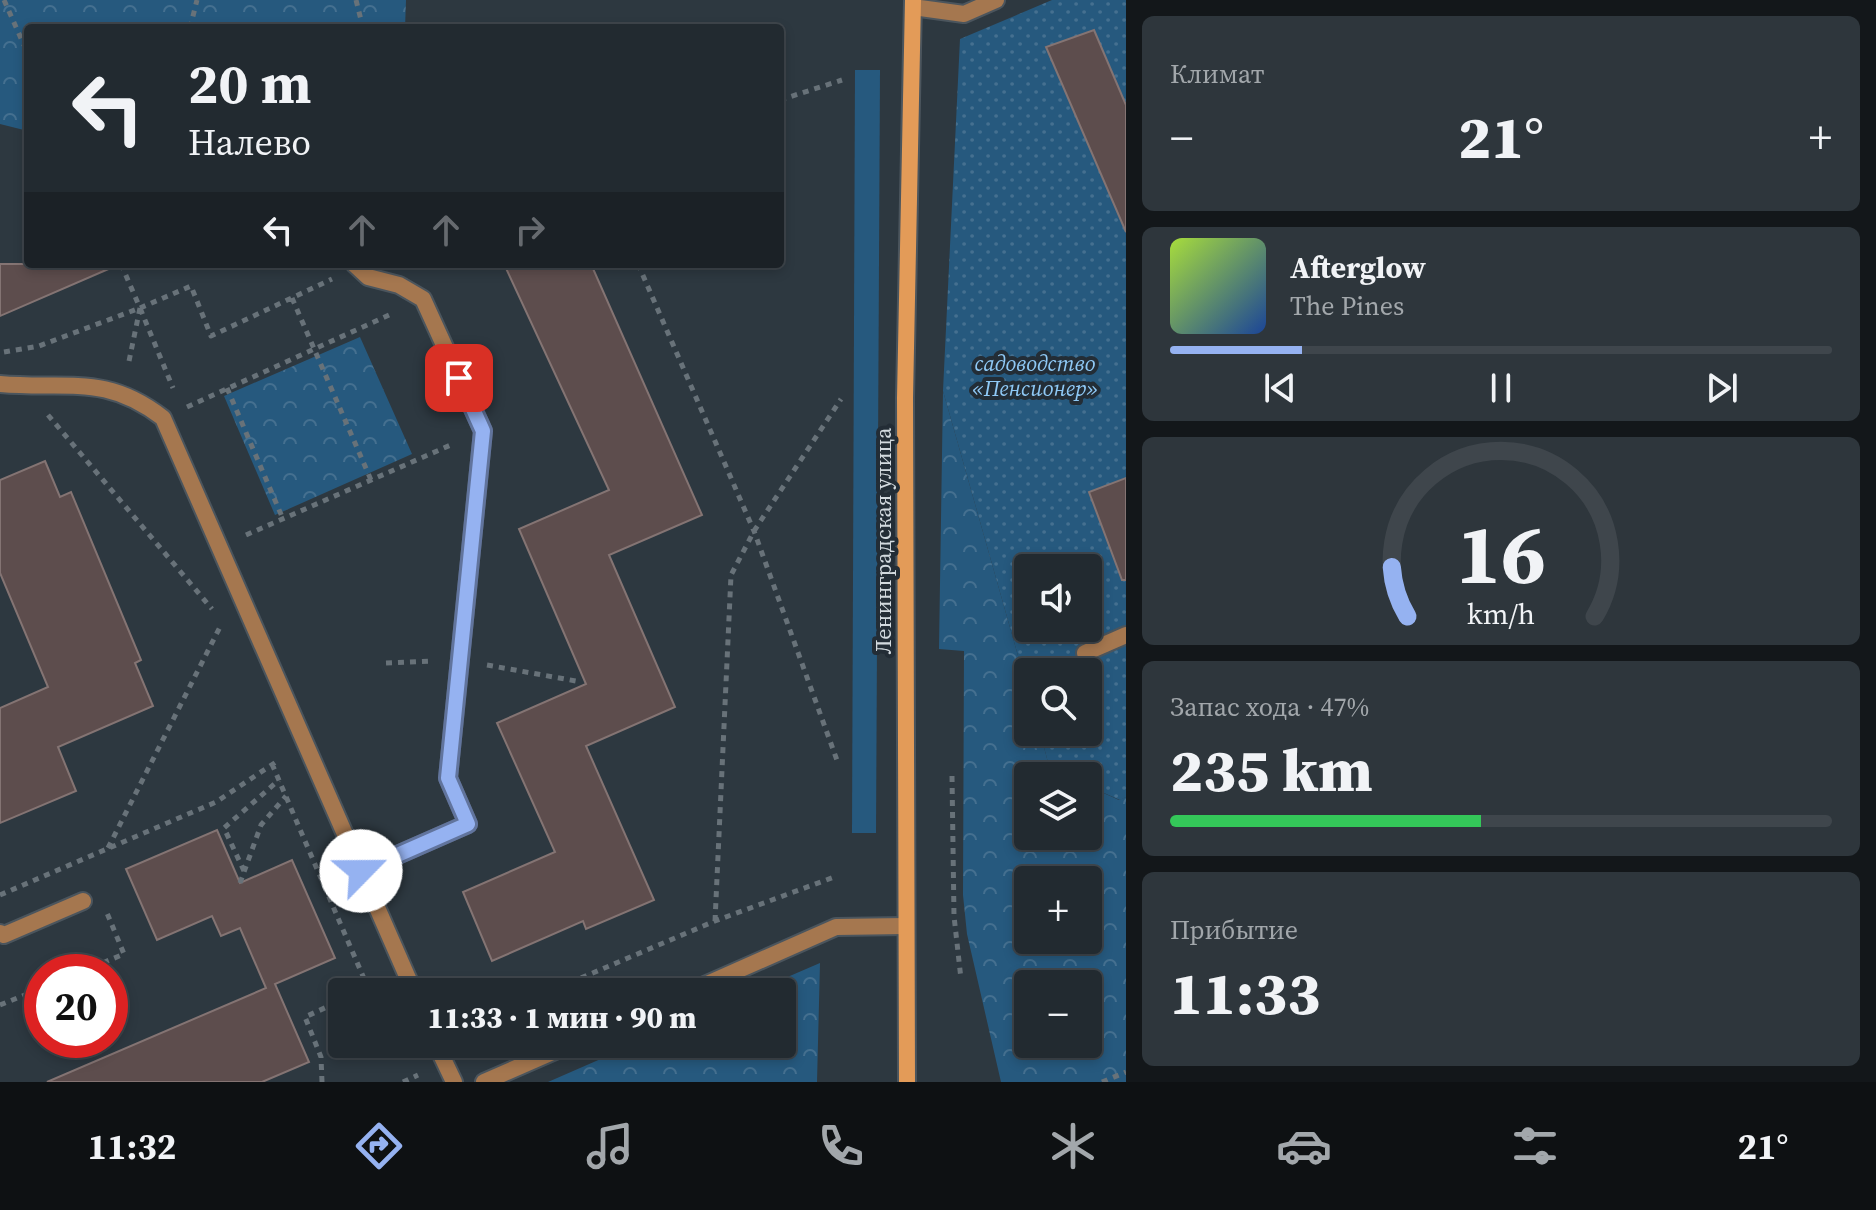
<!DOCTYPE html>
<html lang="ru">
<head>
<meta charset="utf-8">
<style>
  :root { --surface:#222a30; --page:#2e363c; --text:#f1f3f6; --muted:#a2a7ab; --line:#3f464c; --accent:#95b2f1 }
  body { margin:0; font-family:"Source Serif 4",serif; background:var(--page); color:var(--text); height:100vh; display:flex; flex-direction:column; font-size:30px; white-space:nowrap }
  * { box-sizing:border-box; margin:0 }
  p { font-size:26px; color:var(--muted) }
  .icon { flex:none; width:44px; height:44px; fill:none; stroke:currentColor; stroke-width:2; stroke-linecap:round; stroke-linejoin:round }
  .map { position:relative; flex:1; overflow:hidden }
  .sheet { display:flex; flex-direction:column; gap:16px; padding:16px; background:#13171a; width:750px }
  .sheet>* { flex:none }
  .hud { position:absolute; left:24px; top:24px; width:760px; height:244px; border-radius:8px; box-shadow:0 4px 12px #0003,0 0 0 2px var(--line); background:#222a30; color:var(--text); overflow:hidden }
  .controls { position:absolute; left:1014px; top:554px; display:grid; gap:16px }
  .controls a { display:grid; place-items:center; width:88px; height:88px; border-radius:8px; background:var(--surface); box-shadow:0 4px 12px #0003,0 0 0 2px var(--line); font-size:40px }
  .speed { position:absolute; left:24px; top:954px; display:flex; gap:16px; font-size:40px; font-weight:700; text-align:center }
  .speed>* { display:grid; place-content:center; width:104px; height:104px; border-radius:50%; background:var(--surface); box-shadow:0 4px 12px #0003,0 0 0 2px var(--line); line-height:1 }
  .speed .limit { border:12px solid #d22; background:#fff; color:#111 }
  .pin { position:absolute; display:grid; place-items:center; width:68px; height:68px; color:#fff; margin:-34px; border-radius:16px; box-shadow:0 4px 12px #0006 }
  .me { position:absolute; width:88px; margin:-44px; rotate:67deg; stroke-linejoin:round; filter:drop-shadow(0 0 6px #0008) }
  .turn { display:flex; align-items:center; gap:28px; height:168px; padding:0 32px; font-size:36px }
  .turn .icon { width:104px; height:104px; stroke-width:2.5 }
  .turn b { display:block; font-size:56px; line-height:68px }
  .lanes { display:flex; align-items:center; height:76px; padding:0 32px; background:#0003; justify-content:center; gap:40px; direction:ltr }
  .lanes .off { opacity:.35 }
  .big { font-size:60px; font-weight:800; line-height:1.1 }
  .sheet .card { flex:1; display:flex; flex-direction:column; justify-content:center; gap:12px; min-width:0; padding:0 28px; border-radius:12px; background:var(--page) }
  .sheet .dial { align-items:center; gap:0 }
  .dial svg { height:208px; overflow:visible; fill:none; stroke:var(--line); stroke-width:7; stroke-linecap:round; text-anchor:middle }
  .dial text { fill:var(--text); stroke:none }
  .song { display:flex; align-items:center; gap:24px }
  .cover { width:96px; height:96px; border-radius:12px; background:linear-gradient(135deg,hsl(80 70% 55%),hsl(220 70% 35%)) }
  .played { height:8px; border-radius:4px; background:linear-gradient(90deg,var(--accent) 20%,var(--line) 20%) }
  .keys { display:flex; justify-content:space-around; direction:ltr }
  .heat { display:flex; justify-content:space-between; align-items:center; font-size:44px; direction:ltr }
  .charge { height:12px; border-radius:6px; background:linear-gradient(90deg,#34c759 47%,var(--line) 0) }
  .trip { position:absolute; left:328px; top:978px; width:468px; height:80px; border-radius:8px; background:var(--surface); box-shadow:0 4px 12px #0003,0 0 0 2px var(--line); font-weight:800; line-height:80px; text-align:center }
  .tabs { display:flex; height:128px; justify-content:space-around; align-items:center; background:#0e1113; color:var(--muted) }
  .tabs .icon { width:56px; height:56px }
  .tabs .selected { color:var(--accent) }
  .tabs b { font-size:36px; color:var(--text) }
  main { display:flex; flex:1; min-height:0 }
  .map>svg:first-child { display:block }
  .grass { fill:#26597e }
  .park { fill:url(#park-crowns); fill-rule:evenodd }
  .garden { fill:url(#garden-dots); fill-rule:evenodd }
  .building { fill:#5d4d4d; stroke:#847473; stroke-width:2 }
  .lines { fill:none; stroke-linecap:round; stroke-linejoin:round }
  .lane-casing { stroke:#4b555d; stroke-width:20 }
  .street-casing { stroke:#4b555d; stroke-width:20 }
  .secondary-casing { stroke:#4b555d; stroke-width:20 }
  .path { stroke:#687279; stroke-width:5; stroke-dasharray:6 6; stroke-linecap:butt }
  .lane { stroke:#a5774f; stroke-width:16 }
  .street { stroke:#a5774f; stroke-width:16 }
  .secondary { stroke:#e39b58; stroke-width:16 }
  .route-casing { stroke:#61749d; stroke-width:20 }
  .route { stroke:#95b2f1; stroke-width:14 }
  .labels { text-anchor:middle; stroke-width:8; stroke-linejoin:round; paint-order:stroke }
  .park-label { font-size:22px; font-style:italic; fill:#8fc9f6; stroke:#232d36 }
  .street-label { font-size:22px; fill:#d3dadf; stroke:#232d36 }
</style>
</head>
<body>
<main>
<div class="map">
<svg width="1126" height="1082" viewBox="0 0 1126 1082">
  <defs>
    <pattern id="park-crowns" width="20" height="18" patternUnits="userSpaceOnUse" patternTransform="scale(2)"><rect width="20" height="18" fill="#26597e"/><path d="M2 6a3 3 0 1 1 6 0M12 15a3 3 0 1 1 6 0" fill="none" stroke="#457090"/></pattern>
    <pattern id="garden-dots" width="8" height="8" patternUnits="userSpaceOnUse" patternTransform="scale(2)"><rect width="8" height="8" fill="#26597e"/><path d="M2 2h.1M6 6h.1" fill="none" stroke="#457090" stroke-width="1.8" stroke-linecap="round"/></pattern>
  </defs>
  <rect width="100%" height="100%" fill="#2d3840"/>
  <!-- grass -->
  <path class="grass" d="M855,70H880L876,833H852Z"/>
  <!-- park -->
  <path class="park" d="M0,0H406L405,28H28V131L0,124Z
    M360,337L412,454L275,515L224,396Z
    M943,391L1028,691V732H1040L1050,770L1065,776H1028V836H1088V786L1119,800L1126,797V1082H1001L967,934L963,895L964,651L939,649ZM1028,880H1088V940H1028ZM1028,984H1088V1044H1028Z
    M820,963L817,1082H548L635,1044H782V992H753Z"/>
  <!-- garden -->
  <path class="garden" d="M1052,0H1126V797L1120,800L1088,786V776H1065L1050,770L1040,732H1088V672H1028V691L943,391L960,39ZM1028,568H1088V628H1028Z"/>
  <!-- building -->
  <path class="building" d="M1094,30L1126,105V232L1046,47Z
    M0,264H120L0,316Z
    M504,264H591L702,515L609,555L675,707L586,746L654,900L586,929L583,921L492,961L463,892L555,852L497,723L586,684L519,529L609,490Z
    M45,461L60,497L71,492L141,660L135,663L153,706L58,747L76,791L0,823V708L48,687L0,573V480Z
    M1126,478V580H1122L1089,492Z
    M217,830L240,883L292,860L335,958L275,984L309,1062L262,1082H47L266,988L240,928L221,936L212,916L157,940L126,869Z"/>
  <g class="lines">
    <!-- lane casing -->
    <g class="lane-casing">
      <path id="lane" d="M913,7L964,14L996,0
        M354,264L368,277L399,285L423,299L483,431L448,778L468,824L361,871
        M0,384C67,390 105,373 163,418L414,992
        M1085,653L1126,635
        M0,933L4,935L83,901
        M436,1044L454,1082"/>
    </g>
    <!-- street casing -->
    <g class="street-casing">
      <path id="street" d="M689,992L836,927L905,926
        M484,1082L571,1044"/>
    </g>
    <!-- secondary casing -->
    <g class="secondary-casing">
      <path id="secondary" d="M907,1082L905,398L913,0"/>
    </g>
    <!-- path -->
    <path class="path" d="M4,0L28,54
      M356,0L363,28
      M190,28L197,0
      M780,100L842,80
      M121,264L140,308L128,366
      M638,264L754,531L838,763
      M292,298L371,480
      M140,308L191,286L211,336L332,279
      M4,352L39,346L140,308L173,388
      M227,388L283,519
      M187,407L389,315
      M48,415L212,609
      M246,535L453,444
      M386,663L433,661
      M487,665L576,681
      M272,764L368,988
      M952,776L954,916L961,979
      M108,848L221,625
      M244,871L224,828L279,780
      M240,883L261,825L286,796
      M0,895L216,802L279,760
      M715,921L731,575L754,531L841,399
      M81,972L124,954L107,913
      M359,992L380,983
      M548,992L715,921L837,876
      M0,1005L42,988
      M322,1082L321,1057L305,1017L342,1000
      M403,1082L418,1075
      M1102,1082L1126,1072"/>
    <!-- lane -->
    <use href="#lane" class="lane"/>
    <!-- street -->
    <use href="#street" class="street"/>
    <!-- secondary -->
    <use href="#secondary" class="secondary"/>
  </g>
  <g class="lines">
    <!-- route casing -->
    <g class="route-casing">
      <path id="route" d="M361,871L468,824L448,778L483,431L459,378"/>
    </g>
    <!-- route -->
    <use href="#route" class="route"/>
  </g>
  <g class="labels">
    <!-- park labels -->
    <g class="park-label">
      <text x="1035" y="371">садоводство<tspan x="1035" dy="25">«Пенсионер»</tspan></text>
    </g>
    <!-- street labels -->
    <g class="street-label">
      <text transform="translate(883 541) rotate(-90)" y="8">Ленинградская улица</text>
    </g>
  </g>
</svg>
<div class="controls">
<a><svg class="icon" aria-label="sound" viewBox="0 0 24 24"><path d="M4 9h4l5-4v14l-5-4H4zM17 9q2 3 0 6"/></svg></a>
<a><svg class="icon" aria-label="search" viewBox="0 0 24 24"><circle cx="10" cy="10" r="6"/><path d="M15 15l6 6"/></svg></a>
<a><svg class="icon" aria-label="layers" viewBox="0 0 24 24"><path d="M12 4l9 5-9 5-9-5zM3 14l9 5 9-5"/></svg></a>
<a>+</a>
<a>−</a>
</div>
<div class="speed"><div class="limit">20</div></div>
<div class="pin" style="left:459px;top:378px;background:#d93025"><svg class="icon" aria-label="arrive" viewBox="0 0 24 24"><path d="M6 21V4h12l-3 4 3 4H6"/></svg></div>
<svg class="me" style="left:361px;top:871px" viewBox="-20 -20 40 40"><circle r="19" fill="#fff"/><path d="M0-13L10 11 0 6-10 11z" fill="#95b2f1"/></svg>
<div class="trip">11:33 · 1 мин · 90 m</div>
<div class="hud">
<div class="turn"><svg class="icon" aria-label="left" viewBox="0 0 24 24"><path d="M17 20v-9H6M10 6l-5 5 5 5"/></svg><div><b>20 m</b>Налево</div></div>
<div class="lanes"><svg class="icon" aria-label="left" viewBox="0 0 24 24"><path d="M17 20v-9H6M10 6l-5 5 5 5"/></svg><svg class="icon off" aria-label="ahead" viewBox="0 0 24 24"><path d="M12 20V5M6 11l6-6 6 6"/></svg><svg class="icon off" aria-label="ahead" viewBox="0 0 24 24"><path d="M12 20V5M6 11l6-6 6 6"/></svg><svg class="icon off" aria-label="right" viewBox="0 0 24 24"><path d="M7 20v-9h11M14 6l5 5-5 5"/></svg></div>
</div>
</div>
<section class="sheet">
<div class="card"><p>Климат</p>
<div class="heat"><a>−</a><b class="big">21°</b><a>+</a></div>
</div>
<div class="card">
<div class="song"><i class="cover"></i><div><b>Afterglow</b><p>The Pines</p></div></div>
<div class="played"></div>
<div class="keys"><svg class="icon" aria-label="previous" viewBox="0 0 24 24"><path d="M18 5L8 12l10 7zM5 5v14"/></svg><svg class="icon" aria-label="pause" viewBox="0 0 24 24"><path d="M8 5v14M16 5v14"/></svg><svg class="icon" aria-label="next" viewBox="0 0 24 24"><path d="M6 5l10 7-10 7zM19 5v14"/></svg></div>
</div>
<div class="card dial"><svg viewBox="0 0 100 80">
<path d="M14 69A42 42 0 1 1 86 69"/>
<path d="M14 69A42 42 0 0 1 8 50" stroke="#95b2f1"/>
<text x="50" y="56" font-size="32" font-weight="700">16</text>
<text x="50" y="72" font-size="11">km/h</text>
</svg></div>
<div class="card"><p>Запас хода · 47%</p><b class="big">235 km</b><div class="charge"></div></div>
<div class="card"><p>Прибытие</p><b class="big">11:33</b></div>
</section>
</main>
<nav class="tabs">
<b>11:32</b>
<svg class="icon selected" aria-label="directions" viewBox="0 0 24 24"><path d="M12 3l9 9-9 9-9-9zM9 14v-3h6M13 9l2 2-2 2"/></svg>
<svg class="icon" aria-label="music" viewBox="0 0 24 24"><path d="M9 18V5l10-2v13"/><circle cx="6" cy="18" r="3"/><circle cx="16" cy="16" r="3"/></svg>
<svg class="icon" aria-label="phone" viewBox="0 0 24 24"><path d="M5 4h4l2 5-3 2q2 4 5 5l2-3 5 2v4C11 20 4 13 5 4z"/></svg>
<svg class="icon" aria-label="climate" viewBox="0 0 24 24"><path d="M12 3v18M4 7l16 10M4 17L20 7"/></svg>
<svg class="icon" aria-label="car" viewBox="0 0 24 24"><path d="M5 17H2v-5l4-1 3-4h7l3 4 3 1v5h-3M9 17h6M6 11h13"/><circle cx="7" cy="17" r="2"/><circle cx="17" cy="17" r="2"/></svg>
<svg class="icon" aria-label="filters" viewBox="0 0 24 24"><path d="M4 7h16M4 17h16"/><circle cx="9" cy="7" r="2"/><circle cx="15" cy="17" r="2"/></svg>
<b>21°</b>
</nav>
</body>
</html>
